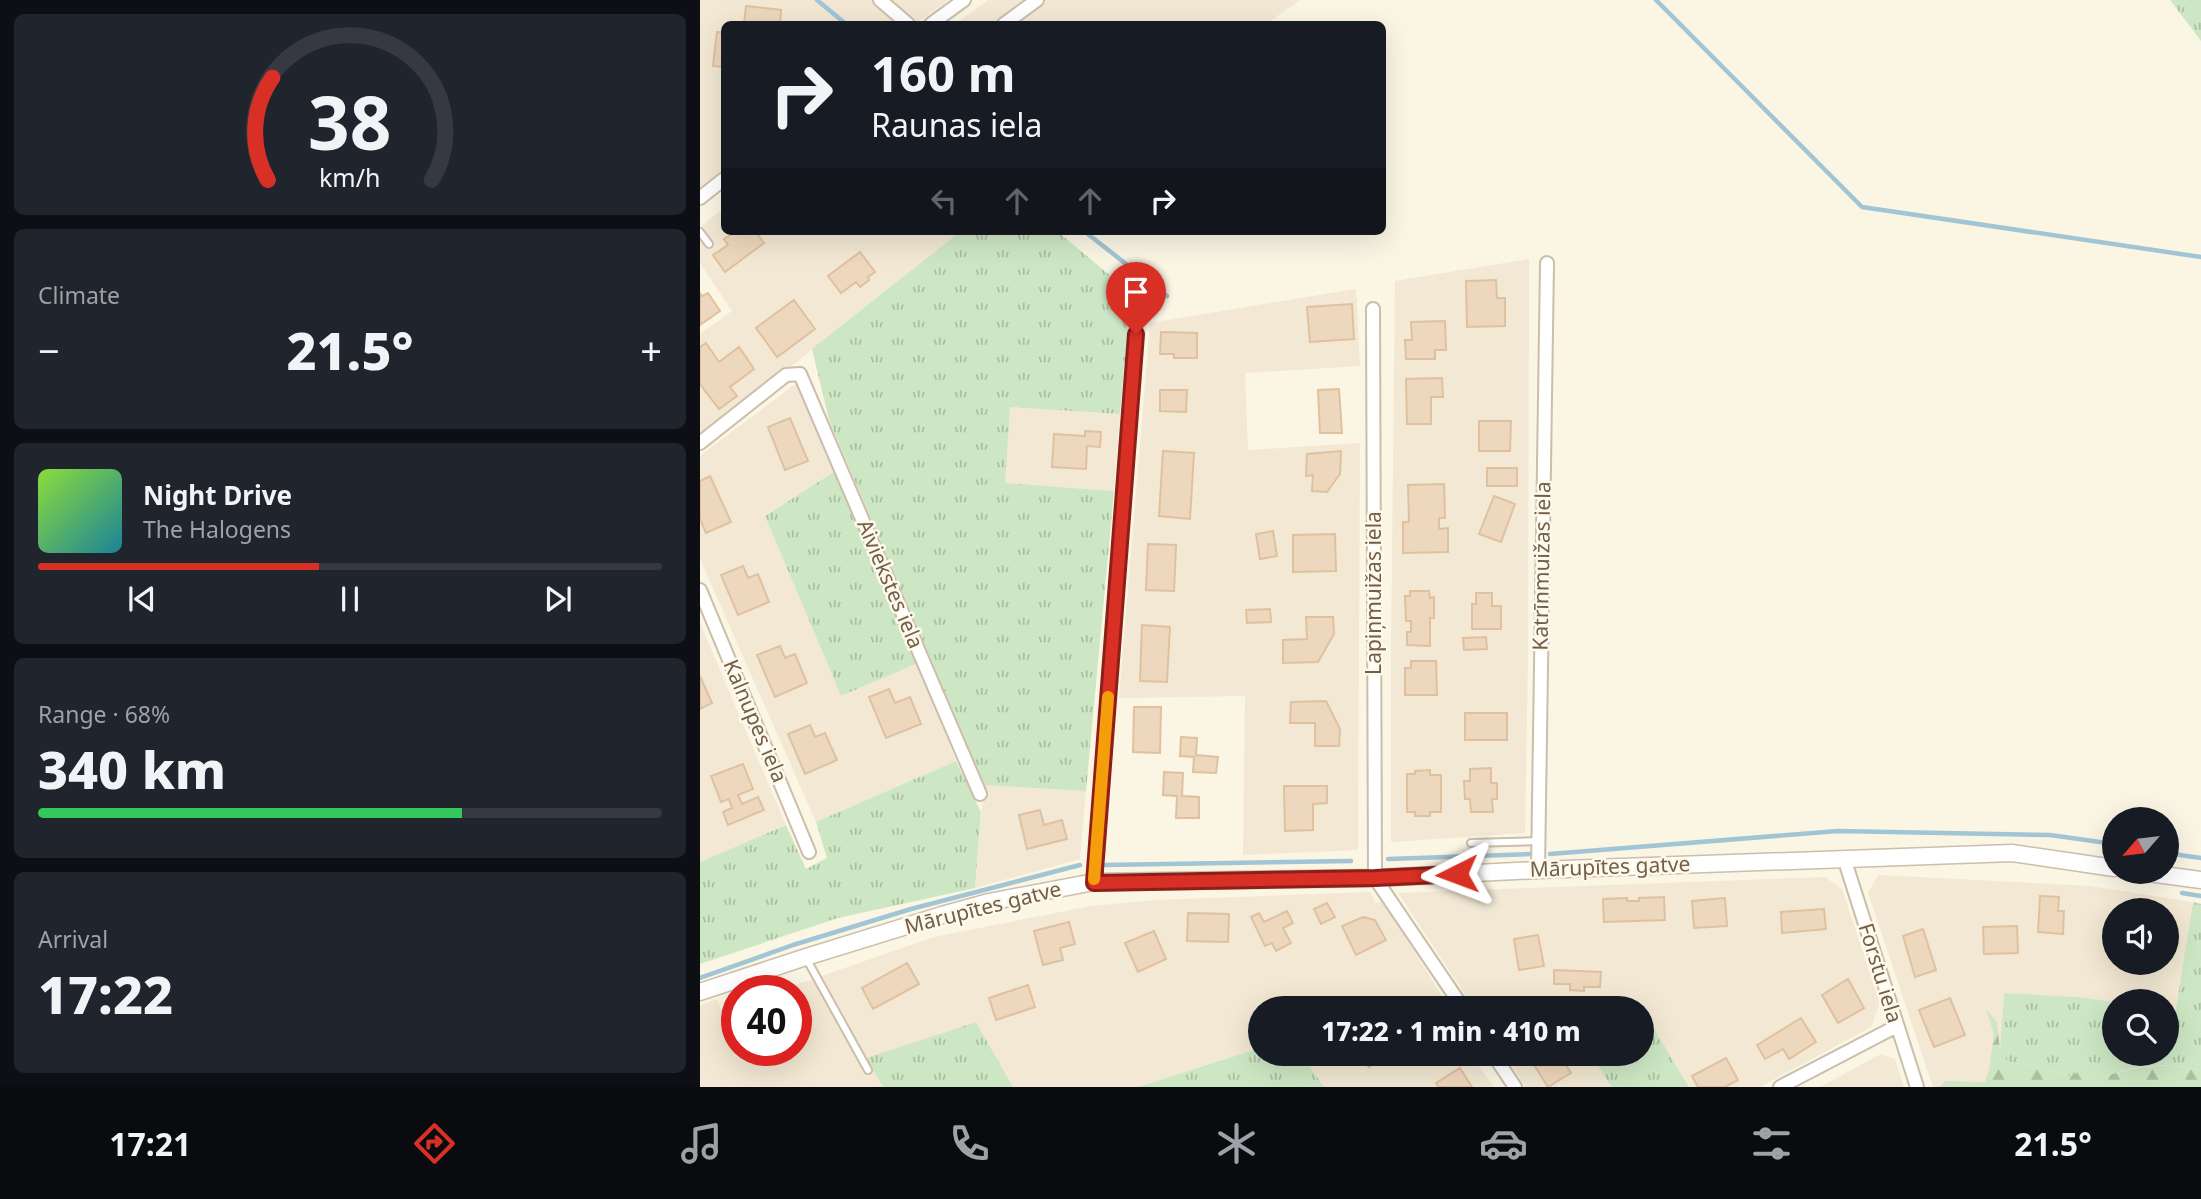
<!DOCTYPE html>
<html lang="en">
<head>
<meta charset="utf-8">
<style>
  :root { --surface:#171b24; --page:#20242c; --text:#f1f3f6; --muted:#9ea1a6; --line:#363941; --accent:#d93025 }
  body { margin:0; font-family:"Noto Sans",sans-serif; background:var(--page); color:var(--text); height:100vh; display:flex; flex-direction:column; font-size:26px; white-space:nowrap }
  * { box-sizing:border-box; margin:0 }
  p { font-size:23px; color:var(--muted) }
  .icon { flex:none; width:38px; height:38px; fill:none; stroke:currentColor; stroke-width:2; stroke-linecap:round; stroke-linejoin:round }
  .map { position:relative; flex:1; overflow:hidden }
  .drawer { display:flex; flex-direction:column; gap:14px; padding:14px; background:#0d0f14; width:700px }
  .drawer>* { flex:none }
  .hud { position:absolute; left:21px; top:21px; width:665px; height:214px; border-radius:10px; box-shadow:0 7px 28px #0002; background:#171b24; color:var(--text); overflow:hidden }
  .needle { width:46px; rotate:242deg }
  .tools { position:absolute; left:1402px; top:807px; display:grid; gap:14px }
  .tools a { display:grid; place-items:center; width:77px; height:77px; border-radius:50%; background:var(--surface); box-shadow:0 7px 28px #0002; font-size:35px }
  .speed { position:absolute; left:21px; top:975px; display:flex; gap:14px; font-size:35px; font-weight:700; text-align:center }
  .speed>* { display:grid; place-content:center; width:91px; height:91px; border-radius:50%; background:var(--surface); box-shadow:0 7px 28px #0002; line-height:1 }
  .speed .limit { border:10px solid #d22; background:#fff; color:#111 }
  .pin { position:absolute; display:grid; place-items:center; width:60px; height:60px; color:#fff; margin:-72px -30px; border-radius:50% 50% 50% 0; rotate:-45deg; box-shadow:0 0 7px #0007 }
  .pin .icon { rotate:45deg }
  .me { position:absolute; width:77px; margin:-38px; rotate:267deg; stroke-linejoin:round; filter:drop-shadow(0 0 5px #0008) }
  .turn { display:flex; align-items:center; gap:24px; height:147px; padding:0 35px; font-size:32px }
  .turn .icon { width:91px; height:91px; stroke-width:2.5 }
  .turn b { display:block; font-size:49px; line-height:60px }
  .lanes { display:flex; align-items:center; height:66px; padding:0 35px; background:#0003; justify-content:center; gap:35px; direction:ltr }
  .lanes .off { opacity:.35 }
  .big { font-size:52px; font-weight:800; line-height:1.1 }
  .drawer .widget { flex:1; display:flex; flex-direction:column; justify-content:center; gap:10px; min-width:0; padding:0 24px; border-radius:10px; background:var(--page) }
  .drawer .dial { align-items:center; gap:0 }
  .dial svg { height:182px; overflow:visible; fill:none; stroke:var(--line); stroke-width:7; stroke-linecap:round; text-anchor:middle }
  .dial text { fill:var(--text); stroke:none }
  .song { display:flex; align-items:center; gap:21px }
  .cover { width:84px; height:84px; border-radius:10px; background:linear-gradient(135deg,hsl(90 70% 55%),hsl(190 70% 35%)) }
  .played { height:7px; border-radius:4px; background:linear-gradient(90deg,var(--accent) 45%,var(--line) 45%) }
  .keys { display:flex; justify-content:space-around; direction:ltr }
  .heat { display:flex; justify-content:space-between; align-items:center; font-size:38px; direction:ltr }
  .charge { height:10px; border-radius:5px; background:linear-gradient(90deg,#34c759 68%,var(--line) 0) }
  .trip { position:absolute; left:548px; top:996px; width:406px; height:70px; border-radius:35px; background:var(--surface); box-shadow:0 7px 28px #0002; font-weight:800; line-height:70px; text-align:center }
  .tabs { display:flex; height:112px; justify-content:space-around; align-items:center; background:#090b0e; color:var(--muted) }
  .tabs .icon { width:49px; height:49px }
  .tabs .on { color:var(--accent) }
  .tabs b { font-size:32px; color:var(--text) }
  main { display:flex; flex:1; min-height:0 }
  .map>svg:first-child { display:block }
  .residential { fill:#f2e8d3; fill-rule:evenodd }
  .grass { fill:url(#grass-tufts) }
  .forest { fill:url(#forest-firs) }
  .lines { fill:none; stroke-linecap:round; stroke-linejoin:round }
  .stream { stroke:#a1c5d4; stroke-width:4.5 }
  .building { fill:#eed8bd; stroke:#e0c19f; stroke-width:2 }
  .service-casing { stroke:#cbbeab; stroke-width:10 }
  .minor-casing { stroke:#cbbeab; stroke-width:16 }
  .tertiary-casing { stroke:#cbbeab; stroke-width:19 }
  .service { stroke:#fff; stroke-width:6 }
  .minor { stroke:#fff; stroke-width:12 }
  .tertiary { stroke:#fff; stroke-width:16 }
  .route-casing { stroke:#8d1f18; stroke-width:18 }
  .route { stroke:#d93025; stroke-width:12 }
  .slow { stroke:#f59e0b; stroke-width:12 }
  .labels { text-anchor:middle; stroke-width:5; stroke-linejoin:round; paint-order:stroke }
  .street-label { font-size:21px; fill:#715e4b; stroke:#fef9ea }
</style>
</head>
<body>
<main>
<section class="drawer">
<div class="widget dial"><svg viewBox="0 0 100 80">
<path d="M14 69A42 42 0 1 1 86 69"/>
<path d="M14 69A42 42 0 0 1 16 24" stroke="#d93025"/>
<text x="50" y="56" font-size="32" font-weight="700">38</text>
<text x="50" y="72" font-size="11">km/h</text>
</svg></div>
<div class="widget"><p>Climate</p>
<div class="heat"><a>−</a><b class="big">21.5°</b><a>+</a></div>
</div>
<div class="widget">
<div class="song"><i class="cover"></i><div><b>Night Drive</b><p>The Halogens</p></div></div>
<div class="played"></div>
<div class="keys"><svg class="icon" aria-label="previous" viewBox="0 0 24 24"><path d="M18 5L8 12l10 7zM5 5v14"/></svg><svg class="icon" aria-label="pause" viewBox="0 0 24 24"><path d="M8 5v14M16 5v14"/></svg><svg class="icon" aria-label="next" viewBox="0 0 24 24"><path d="M6 5l10 7-10 7zM19 5v14"/></svg></div>
</div>
<div class="widget"><p>Range · 68%</p><b class="big">340 km</b><div class="charge"></div></div>
<div class="widget"><p>Arrival</p><b class="big">17:22</b></div>
</section>
<div class="map">
<svg width="1501" height="1087" viewBox="0 0 1501 1087">
  <defs>
    <pattern id="grass-tufts" width="24" height="20" patternUnits="userSpaceOnUse" patternTransform="scale(1.75)"><rect width="24" height="20" fill="#cde7c4"/><path d="M3 7l-1-3M5 7V3M7 7l1-3M15 17l-1-3M17 17v-4M19 17l1-3" fill="none" stroke="#abbea1"/></pattern>
    <pattern id="forest-firs" width="22" height="20" patternUnits="userSpaceOnUse" patternTransform="scale(1.75)"><rect width="22" height="20" fill="#cde7c4"/><path d="M5 1l3.5 6h-7zM16 11l3.5 6h-7z" fill="#abbea1"/></pattern>
  </defs>
  <rect width="100%" height="100%" fill="#fbf5e4"/>
  <!-- residential -->
  <path class="residential" d="M0,0H249L215,24H24V171L0,190Z
    M288,0H600L566,24H255Z
    M24,208V231H261L0,439V334L32,311L0,263V227Z
    M829,259L828,654L825,833L691,842V654L695,281Z
    M656,289L660,366L545,373L548,450L660,443L658,850L543,855L545,696L419,698L450,323Z
    M98,382L137,470L65,516L141,696L218,663L256,761L116,822L0,559V456Z
    M310,407L420,414L414,491L304,483Z
    M0,623L86,825L0,862Z
    M284,785L386,791L380,859L275,888Z
    M1178,875L1390,886L1493,902L1476,1010L1467,1009L1466,1001L1414,1002L1378,997L1304,993L1298,1087H1233L1168,893ZM1414,910H1466V962H1414Z
    M1125,877L1142,889L1180,1003L1171,1027L1060,1087H989L935,999L873,1008H774L698,893Z
    M670,892L676,903L684,901L749,1008H560V1048L438,1087H313L276,1022L167,1058L183,1087H0V1006L17,999L22,1011L37,1006V1050H96V990H81L234,937L391,906L456,900Z
    M601,1054H770L794,1087H624Z
    M804,1054H891L911,1087H826Z
    M1181,1054L1195,1059L1204,1087H1120Z"/>
  <!-- grass -->
  <path class="grass" d="M1470,0H1501V41Z
    M261,231H357L431,293L420,414L310,407L305,483L414,491L386,791L284,785L129,420L112,349Z
    M137,470L218,663L141,696L65,516Z
    M256,761L281,812L275,888L138,918L0,964V862L86,825L106,869L127,858L116,822Z
    M1493,902L1501,904V1071C1468,1061 1435,1066 1403,1077L1388,1068L1370,1076L1334,1066L1308,1062L1300,1050L1304,993L1378,997L1414,1002V1054H1466L1467,1009H1476Z
    M942,1009L989,1087H911L891,1054H942Z
    M276,1022L313,1087H183L166,1058Z
    M560,1048V1054H601L624,1087H438Z"/>
  <!-- forest -->
  <path class="forest" d="M1286,1009L1297,1022L1300,1050L1308,1062L1334,1066L1370,1076L1388,1067L1403,1077C1435,1067 1468,1061 1501,1071V1087H1240L1245,1081L1285,1082L1289,1070L1294,1034Z"/>
  <g class="lines">
    <!-- stream -->
    <path class="stream" d="M117,0L146,24
      M956,0L1162,207L1501,257
      M384,231L467,296
      M1466,853L1501,858
      M850,854L1138,831L1350,835L1414,844
      M688,859L830,854
      M405,865L651,861
      M1482,893L1501,896
      M0,978L93,945L211,909L380,865"/>
  </g>
  <!-- building -->
  <path class="building" d="M46,6L81,10L80,24H44Z
    M17,32L24,33V67L13,66Z
    M36,231H55L64,243L25,272L13,255L28,245L24,239Z
    M160,252L175,272L168,277L169,280L160,287L156,282L141,293L128,276Z
    M796,280L797,298H805V326L767,327L766,281Z
    M0,293L2,296L8,293L20,311L0,325Z
    M94,300L115,329L77,357L56,328Z
    M652,304L654,339L610,342L607,307Z
    M745,321L746,350H735V359H706L705,340H712L711,322Z
    M461,332L497,333V358H474V354H460Z
    M6,343L19,362L39,347L54,369L30,387L37,396L19,409L0,384V347Z
    M742,378L743,397H731V424H707L706,379Z
    M639,389L642,433H620L618,390Z
    M460,390H487L486,412L460,411Z
    M90,418L108,461L85,470L68,427Z
    M779,421H811L810,451H779Z
    M385,431L401,432L400,447L387,446L386,469L352,467L354,434L385,436Z
    M463,451L494,453L490,519L459,516Z
    M641,451L640,474L627,492L612,491L613,475L606,476L607,454Z
    M787,468H817V486H787Z
    M10,476L31,522L6,533L0,519V481Z
    M744,484L745,518H739V529L748,528V552L703,553V522H709L708,485Z
    M794,496L815,504L801,542L779,534Z
    M573,531L577,556L560,559L556,534Z
    M635,534L636,571L593,572V535Z
    M448,544L476,545L474,591L446,590Z
    M43,566L48,578L58,574L69,602L38,615L21,575Z
    M710,591H729L730,598L734,597V618H730V646L707,645V632H711V621H706L705,596H710Z
    M776,593H792V606H801V629H772V604H776Z
    M570,609L571,622L547,623L546,610Z
    M606,617H633L634,634L618,662L583,663V640L607,639Z
    M442,625L470,627L467,682L440,681Z
    M786,637L787,649L764,650L763,638Z
    M80,646L85,658L95,654L107,683L75,697L57,655Z
    M711,661H736L737,695H705V668H711Z
    M0,676L12,703L0,709Z
    M189,689L195,703L210,697L221,724L186,738L169,697Z
    M626,701L640,729L639,746H615V723H590L591,702Z
    M434,707H461L460,753L433,752Z
    M765,713H807V740H765Z
    M110,725L115,737L125,733L137,760L105,774L88,734Z
    M481,737L497,738L496,755L518,757L516,773L493,772L494,757L480,756Z
    M43,764L53,789L38,795L42,804L58,797L64,810L28,825L23,812L32,808L29,799L21,802L11,776Z
    M791,768V783H797V799H792L793,812H771L770,799H765L764,781H770V769Z
    M730,770V775H741V812H730V816H715V812H707V774H715V771Z
    M464,772L483,773L482,796L499,797V818H476L477,796L463,795Z
    M584,786H627V803L613,804V830L585,831Z
    M340,810L344,825L362,820L367,839L327,849L319,815Z
    M1340,896L1359,897L1358,911H1364L1363,934L1338,932Z
    M964,897L965,920L904,922L903,899L927,898V901H939V898Z
    M1025,898L1027,926L994,928L992,901Z
    M627,903L635,917L621,924L614,909Z
    M1124,909L1126,929L1082,933L1081,912Z
    M587,911L593,923L583,928L591,943L576,951L572,943L565,946L551,917L559,913L564,922Z
    M488,913L529,914L528,942L487,941Z
    M663,917L675,920L686,940L656,955L642,926Z
    M369,922L375,944L360,948L363,960L343,965L334,931Z
    M1317,926L1318,953L1284,954L1283,927Z
    M1223,929L1236,970L1215,977L1203,936Z
    M454,931L466,959L438,972L425,943Z
    M838,935L844,966L819,970L814,939Z
    M207,963L219,984L173,1009L162,988Z
    M854,970L901,972L900,987H884V991L870,990V984H854Z
    M1148,979L1164,1008L1138,1023L1122,995Z
    M328,985L335,1007L296,1020L289,998Z
    M1250,998L1265,1035L1234,1047L1219,1010Z
    M1101,1018L1116,1042L1089,1059L1083,1049L1065,1059L1057,1045Z
    M46,1050H72L73,1051L52,1062Z
    M660,1054H683L669,1067L658,1055Z
    M827,1054H859L871,1073L848,1087Z
    M1026,1058L1038,1080L1025,1087H998L992,1076Z
    M760,1068L772,1087H739L736,1083Z"/>
  <g class="lines">
    <!-- service casing -->
    <g class="service-casing">
      <path id="service" d="M0,232L9,244
        M771,843L839,841
        M106,958L168,1070"/>
    </g>
    <!-- minor casing -->
    <g class="minor-casing">
      <path id="minor" d="M180,0L208,24
        M231,24L264,0
        M304,24L337,0
        M0,198L24,179
        M673,309L675,878L763,1008
        M0,443L86,375L100,374L280,794
        M0,590L109,852
        M1144,858L1217,1087
        M838,870L847,263
        M394,882L436,334
        M793,1054L815,1087
        M1080,1087L1197,1026"/>
    </g>
    <!-- tertiary casing -->
    <g class="tertiary-casing">
      <path id="tertiary" d="M1441,872L1501,880
        M0,992L106,957L242,915L289,902L394,882L675,878L838,870L1312,853L1414,868"/>
    </g>
    <!-- service -->
    <use href="#service" class="service"/>
    <!-- minor -->
    <use href="#minor" class="minor"/>
    <!-- tertiary -->
    <use href="#tertiary" class="tertiary"/>
  </g>
  <g class="lines">
    <!-- route casing -->
    <g class="route-casing">
      <path id="route" d="M436,334L394,883L675,878L757,874"/>
    </g>
    <!-- route -->
    <use href="#route" class="route"/>
    <!-- slow -->
    <path class="slow" d="M394,879L408,697"/>
  </g>
  <g class="labels">
    <!-- street labels -->
    <g class="street-label">
      <text transform="translate(842 566) rotate(-89)" y="7">Katrīnmuižas iela</text>
      <text transform="translate(190 584) rotate(67)" y="7">Aiviekstes iela</text>
      <text transform="translate(674 593) rotate(-90)" y="7">Lapiņmuižas iela</text>
      <text transform="translate(55 721) rotate(67)" y="7">Kalnupes iela</text>
      <text transform="translate(910 867) rotate(-2)" y="7">Mārupītes gatve</text>
      <text transform="translate(283 908) rotate(-14)" y="7">Mārupītes gatve</text>
      <text transform="translate(1180 973) rotate(73)" y="7">Forstu iela</text>
    </g>
  </g>
</svg>
<div class="tools">
<a><svg class="needle" viewBox="-14 -14 28 28"><path d="M0-13l5 13h-10z" fill="#e53935"/><path d="M0 13l5-13h-10z" fill="#9ea1a6"/></svg></a>
<a><svg class="icon" aria-label="sound" viewBox="0 0 24 24"><path d="M4 9h4l5-4v14l-5-4H4zM17 9q2 3 0 6"/></svg></a>
<a><svg class="icon" aria-label="search" viewBox="0 0 24 24"><circle cx="10" cy="10" r="6"/><path d="M15 15l6 6"/></svg></a>
</div>
<div class="speed"><div class="limit">40</div></div>
<div class="pin" style="left:436px;top:334px;background:#d93025"><svg class="icon" aria-label="arrive" viewBox="0 0 24 24"><path d="M6 21V4h12l-3 4 3 4H6"/></svg></div>
<svg class="me" style="left:757px;top:874px" viewBox="-20 -20 40 40"><path d="M0-17L14 15 0 8-14 15z" fill="#d93025" stroke="#fff" stroke-width="4"/></svg>
<div class="trip">17:22 · 1 min · 410 m</div>
<div class="hud">
<div class="turn"><svg class="icon" aria-label="right" viewBox="0 0 24 24"><path d="M7 20v-9h11M14 6l5 5-5 5"/></svg><div><b>160 m</b>Raunas iela</div></div>
<div class="lanes"><svg class="icon off" aria-label="left" viewBox="0 0 24 24"><path d="M17 20v-9H6M10 6l-5 5 5 5"/></svg><svg class="icon off" aria-label="ahead" viewBox="0 0 24 24"><path d="M12 20V5M6 11l6-6 6 6"/></svg><svg class="icon off" aria-label="ahead" viewBox="0 0 24 24"><path d="M12 20V5M6 11l6-6 6 6"/></svg><svg class="icon" aria-label="right" viewBox="0 0 24 24"><path d="M7 20v-9h11M14 6l5 5-5 5"/></svg></div>
</div>
</div>
</main>
<nav class="tabs">
<b>17:21</b>
<svg class="icon on" aria-label="directions" viewBox="0 0 24 24"><path d="M12 3l9 9-9 9-9-9zM9 14v-3h6M13 9l2 2-2 2"/></svg>
<svg class="icon" aria-label="music" viewBox="0 0 24 24"><path d="M9 18V5l10-2v13"/><circle cx="6" cy="18" r="3"/><circle cx="16" cy="16" r="3"/></svg>
<svg class="icon" aria-label="phone" viewBox="0 0 24 24"><path d="M5 4h4l2 5-3 2q2 4 5 5l2-3 5 2v4C11 20 4 13 5 4z"/></svg>
<svg class="icon" aria-label="climate" viewBox="0 0 24 24"><path d="M12 3v18M4 7l16 10M4 17L20 7"/></svg>
<svg class="icon" aria-label="car" viewBox="0 0 24 24"><path d="M5 17H2v-5l4-1 3-4h7l3 4 3 1v5h-3M9 17h6M6 11h13"/><circle cx="7" cy="17" r="2"/><circle cx="17" cy="17" r="2"/></svg>
<svg class="icon" aria-label="filters" viewBox="0 0 24 24"><path d="M4 7h16M4 17h16"/><circle cx="9" cy="7" r="2"/><circle cx="15" cy="17" r="2"/></svg>
<b>21.5°</b>
</nav>
</body>
</html>
